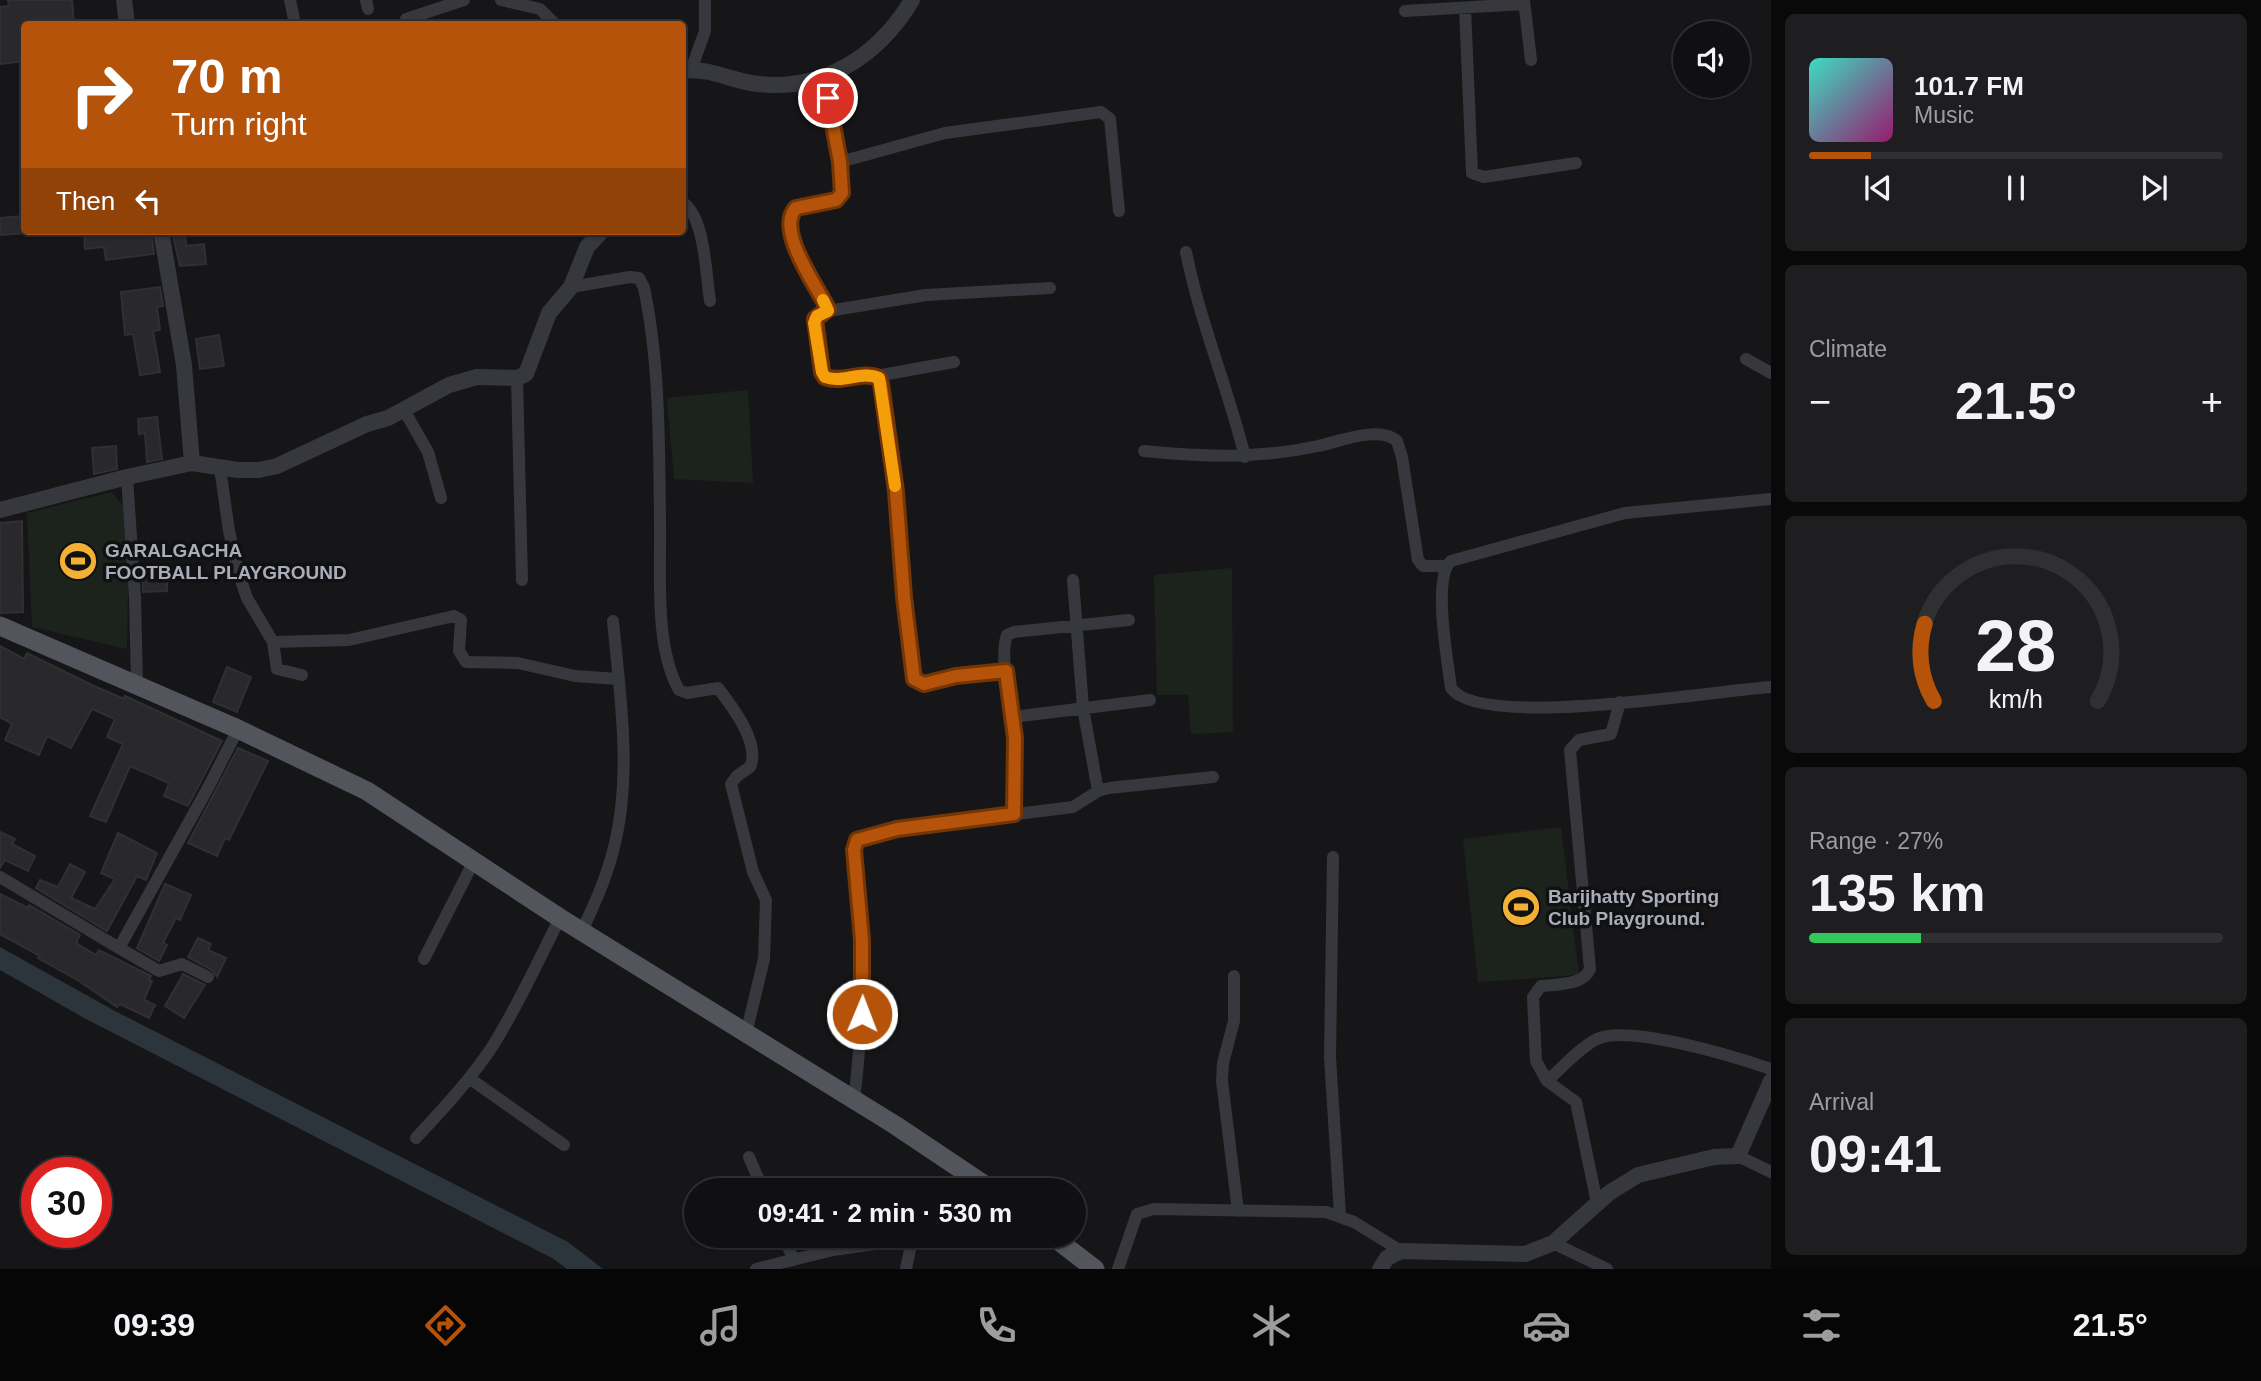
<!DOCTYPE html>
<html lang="en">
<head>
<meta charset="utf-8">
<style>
  :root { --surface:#101012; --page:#1e1e20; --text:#f1f3f6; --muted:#9c9d9f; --line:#303032; --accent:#b45309 }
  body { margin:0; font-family:Helvetica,sans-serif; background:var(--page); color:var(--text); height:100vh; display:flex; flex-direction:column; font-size:26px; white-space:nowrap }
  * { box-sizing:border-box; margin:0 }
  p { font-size:23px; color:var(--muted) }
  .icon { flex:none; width:38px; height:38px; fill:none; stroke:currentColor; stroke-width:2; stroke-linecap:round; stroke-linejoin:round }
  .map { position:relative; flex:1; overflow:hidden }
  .drawer { display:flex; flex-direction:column; gap:14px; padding:14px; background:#09090a; width:490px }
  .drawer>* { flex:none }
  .banner { position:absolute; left:21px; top:21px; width:665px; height:214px; border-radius:7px; box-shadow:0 2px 5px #0004,0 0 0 2px var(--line); background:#b45309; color:#fff; overflow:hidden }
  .controls { position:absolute; left:1673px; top:21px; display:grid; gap:14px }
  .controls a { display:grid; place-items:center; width:77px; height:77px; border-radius:50%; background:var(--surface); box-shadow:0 2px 5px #0004,0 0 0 2px var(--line); font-size:35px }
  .speed { position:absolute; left:21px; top:1157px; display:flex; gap:14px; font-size:35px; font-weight:700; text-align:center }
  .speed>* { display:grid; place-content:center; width:91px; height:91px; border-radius:50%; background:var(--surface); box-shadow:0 2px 5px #0004,0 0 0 2px var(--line); line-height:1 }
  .speed .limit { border:10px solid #d22; background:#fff; color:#111 }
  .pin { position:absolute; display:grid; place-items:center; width:60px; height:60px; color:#fff; margin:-30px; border:4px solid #fff; border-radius:50%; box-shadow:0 2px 7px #0007 }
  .me { position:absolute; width:77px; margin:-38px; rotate:1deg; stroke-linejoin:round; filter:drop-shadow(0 0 5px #0008) }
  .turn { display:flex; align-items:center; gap:24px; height:147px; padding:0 35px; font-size:32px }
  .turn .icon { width:91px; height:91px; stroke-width:2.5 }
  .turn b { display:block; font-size:49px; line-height:60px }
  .then { display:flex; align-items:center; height:66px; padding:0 35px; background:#0003; gap:14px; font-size:26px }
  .big { font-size:52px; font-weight:600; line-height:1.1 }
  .drawer .widget { flex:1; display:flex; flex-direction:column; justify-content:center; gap:10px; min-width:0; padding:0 24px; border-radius:10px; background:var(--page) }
  .drawer .dial { align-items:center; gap:0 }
  .dial svg { height:182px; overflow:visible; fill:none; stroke:var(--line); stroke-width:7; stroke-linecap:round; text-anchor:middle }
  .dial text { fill:var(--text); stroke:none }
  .song { display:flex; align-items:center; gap:21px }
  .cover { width:84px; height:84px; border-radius:10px; background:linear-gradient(135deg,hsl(170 70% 55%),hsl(320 70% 35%)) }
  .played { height:7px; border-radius:4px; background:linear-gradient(90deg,var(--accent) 15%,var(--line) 15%) }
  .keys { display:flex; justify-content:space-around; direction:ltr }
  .heat { display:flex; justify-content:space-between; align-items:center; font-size:38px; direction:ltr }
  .charge { height:10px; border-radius:5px; background:linear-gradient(90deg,#34c759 27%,var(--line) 0) }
  .trip { position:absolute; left:684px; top:1178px; width:402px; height:70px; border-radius:35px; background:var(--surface); box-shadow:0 2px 5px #0004,0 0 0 2px var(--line); font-weight:600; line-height:70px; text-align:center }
  .tab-bar { display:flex; height:112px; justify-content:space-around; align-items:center; background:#060607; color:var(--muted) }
  .tab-bar .icon { width:49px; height:49px }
  .tab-bar .selected { color:var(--accent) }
  .tab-bar b { font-size:32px; color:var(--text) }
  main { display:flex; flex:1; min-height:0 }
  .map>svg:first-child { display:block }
  .green { fill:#1c231d }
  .water { fill:#2c353c }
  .building { fill:#29292c; stroke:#303034; stroke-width:2 }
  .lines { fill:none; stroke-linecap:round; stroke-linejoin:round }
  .minor { stroke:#37383d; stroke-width:12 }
  .tertiary { stroke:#37383d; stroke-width:16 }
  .primary { stroke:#53555c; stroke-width:19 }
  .route-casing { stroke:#753606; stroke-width:18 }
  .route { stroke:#b45309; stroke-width:12 }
  .slow { stroke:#f59e0b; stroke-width:12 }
  .labels { text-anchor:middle; stroke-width:7; stroke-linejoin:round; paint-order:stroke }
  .poi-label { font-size:19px; font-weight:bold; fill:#a8adb8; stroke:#111113; text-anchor:start }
</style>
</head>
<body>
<main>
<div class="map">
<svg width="1771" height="1269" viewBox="0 0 1771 1269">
  <rect width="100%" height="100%" fill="#161618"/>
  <!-- green -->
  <path class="green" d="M748,390L753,483L674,479L667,398Z
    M112,492L123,506L128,586L127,649L32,627L27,513Z
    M1232,568L1233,732L1191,734L1188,695H1157L1154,575Z
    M1561,827L1579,975L1478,982L1463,839Z"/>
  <!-- water -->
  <path class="water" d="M0,947L115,1011L568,1242L603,1269H567L552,1258L84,1018L0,970Z"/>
  <!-- building -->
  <path class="building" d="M8,0H72L74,24H24V61L0,64V7L9,6Z
    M23,216L24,233L0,235V218Z
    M104,231H151L154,254L106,260L104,247L85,249L84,234Z
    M172,231H185L186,246L204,244L206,264L180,266Z
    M160,287L163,306L157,307L160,330L153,331L160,372L140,375L133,334L125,335L121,292Z
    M219,335L224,366L200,369L196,339Z
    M157,417L162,459L147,462L145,433L139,434L138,419Z
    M116,446L117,469L94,474L92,448Z
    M22,521L23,612L0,613V523Z
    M167,574V591L143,592L142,575Z
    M0,646L24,659L27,653L94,686L124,699L125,696L222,741L188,806L164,796L169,783L130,766L106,822L90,816L123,744L107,737L115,719L92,709L71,748L47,736L39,755L5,740L12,724L0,717Z
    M227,667L251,677L237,712L213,702Z
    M238,748L268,761L229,840L225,838L217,856L188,843Z
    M0,832L15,839L12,844L35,856L28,871L5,860L0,868Z
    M118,833L157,853L146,880L137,876L107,931L36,888L40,880L58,887L70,864L85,872L71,898L95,909L115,879L101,873Z
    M165,884L191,895L180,920L176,918L163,943L167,945L159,961L137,948Z
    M0,894L28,908L29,905L80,935L76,943L96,955L99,950L151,976L149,980L152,981L144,1000L155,1005L149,1018L120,1004L117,1007L79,981L38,958L40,956L0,934Z
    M198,938L211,944L208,950L226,958L217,977L212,970L188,957Z
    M183,974L205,985L184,1018L165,1006Z"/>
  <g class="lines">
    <!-- minor -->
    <path class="minor" d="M290,0L295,24
      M366,0L368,9
      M501,0L540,9L555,24
      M1524,0L1531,60
      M1465,8L1472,173L1484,177L1576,163
      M1405,11L1524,4
      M406,19L464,0
      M691,70L705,31V0
      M823,76L840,162L842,193C834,207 808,202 794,210C782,244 814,281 828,309L815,319L825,377C842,384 861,369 879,378L881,384L896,491L904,597L914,679L924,684L956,676L1006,671
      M840,162L945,133L1101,112L1110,119L1119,211
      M682,202C705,215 706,276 710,301
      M1186,252C1200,322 1228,388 1245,457
      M571,287L630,277L639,278L644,288C660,363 659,445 660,522C661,571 654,646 679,690L687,693L718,688C732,706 761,744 750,767L737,776L731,784L753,872L766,900L764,959L746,1034
      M828,311L926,295L1050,288
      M1746,359L1771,373
      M876,376L954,362
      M517,378L522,580
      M404,410L428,452L441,498
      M1144,451C1204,457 1259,459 1318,446C1338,442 1379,425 1397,441L1402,457L1418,560L1423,566H1446
      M220,468L229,531L238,572L247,598L273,642L277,669L302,675
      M127,477L135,598L137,684
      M1771,499L1625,513L1451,561C1432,578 1448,662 1451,688C1480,731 1717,690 1771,687
      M1073,580L1083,708L1098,791
      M273,642L349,640L454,616L461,620L459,651L466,662L518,663L575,676L618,679
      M1013,717L1150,700
      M1014,814C1015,789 1017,763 1015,738C1013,710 998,660 1007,635L1014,632L1129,620
      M1333,857L1330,1057L1340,1215
      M0,877L119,948L209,786L238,729
      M582,931C594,905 606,879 613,851C633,777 620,696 613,621
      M119,948L159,971L182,964L208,977
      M424,959L474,861
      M1234,976V1021L1223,1063L1222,1081L1238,1211
      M469,1078L564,1145
      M1547,1081C1562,1068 1579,1048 1597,1039C1629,1024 1736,1057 1771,1069
      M854,1100C865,1016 863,934 854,850L857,840L897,829L1073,807L1098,791L1109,788L1213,777
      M416,1138C443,1109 470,1080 492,1047C518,1006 538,961 560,918
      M1738,1156L1771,1172
      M749,1157L763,1190
      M1597,1203L1576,1102L1547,1081L1536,1061L1533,997L1541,986C1557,984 1583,986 1590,969L1570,750L1579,740L1611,734L1620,702
      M783,1236L794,1260
      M1553,1243L1607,1269
      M756,1269L833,1250L931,1236
      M906,1269L912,1240
      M1118,1269L1137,1214L1154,1209L1326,1212L1354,1222L1401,1251"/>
    <!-- tertiary -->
    <path class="tertiary" d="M124,0L127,24
      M682,71C706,67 728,79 751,83C820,94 877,58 912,0
      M192,463L238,470H259L277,466L367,424L388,418L449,385L477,377L517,378L526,374L549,313L571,287L587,247L602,231
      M0,510L127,477L192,463L184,365L161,231
      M1380,1269L1387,1258L1401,1251L1525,1254L1553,1243L1609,1193L1638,1175L1714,1157L1738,1156L1771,1081"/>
    <!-- primary -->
    <path class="primary" d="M0,626L238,729L367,791L560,918L895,1125L992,1190
      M1052,1236L1095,1269"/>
  </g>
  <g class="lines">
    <!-- route casing -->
    <g class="route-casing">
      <path id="route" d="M828,98L840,162L842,193L836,200L796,208C775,230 818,288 828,309L815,319L822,372L825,377C843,384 861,370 879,378L881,384L896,491L904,597L914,679L924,684L956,676L1006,671L1015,738L1014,814L897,829L857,840L854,850L862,940V1014"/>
    </g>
    <!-- route -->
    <use href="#route" class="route"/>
    <!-- slow -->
    <path class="slow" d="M823,300L828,311L817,316L814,323L822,372L825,377C843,384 861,370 879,378L895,486"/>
  </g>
  <!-- icons -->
  <defs>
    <g id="stadium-disc" transform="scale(2.0125)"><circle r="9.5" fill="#f2b134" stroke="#111113"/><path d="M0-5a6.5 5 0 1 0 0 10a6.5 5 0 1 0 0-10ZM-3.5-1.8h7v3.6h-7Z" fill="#111"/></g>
  </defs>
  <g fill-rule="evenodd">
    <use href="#stadium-disc" x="78" y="561"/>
    <use href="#stadium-disc" x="1521" y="907"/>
  </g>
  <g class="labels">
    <!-- poi labels -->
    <g class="poi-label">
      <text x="105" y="557">GARALGACHA<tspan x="105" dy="22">FOOTBALL PLAYGROUND</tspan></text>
      <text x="1548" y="903">Barijhatty Sporting<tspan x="1548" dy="22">Club Playground.</tspan></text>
    </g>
  </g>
</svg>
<div class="controls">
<a><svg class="icon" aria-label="sound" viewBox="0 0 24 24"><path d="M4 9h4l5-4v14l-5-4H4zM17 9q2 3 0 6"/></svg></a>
</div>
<div class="speed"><div class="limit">30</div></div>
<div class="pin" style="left:828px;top:98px;background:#d93025"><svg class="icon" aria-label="arrive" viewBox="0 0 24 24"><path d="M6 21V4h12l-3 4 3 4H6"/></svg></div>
<svg class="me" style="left:862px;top:1014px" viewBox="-20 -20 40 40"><circle r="17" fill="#b45309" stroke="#fff" stroke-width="3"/><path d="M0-11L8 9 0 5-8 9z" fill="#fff"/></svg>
<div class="trip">09:41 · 2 min · 530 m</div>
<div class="banner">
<div class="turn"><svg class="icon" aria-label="right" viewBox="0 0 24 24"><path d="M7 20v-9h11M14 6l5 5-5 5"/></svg><div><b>70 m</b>Turn right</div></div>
<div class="then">Then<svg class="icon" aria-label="left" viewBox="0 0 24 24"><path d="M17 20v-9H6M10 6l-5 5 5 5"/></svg></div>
</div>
</div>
<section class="drawer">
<div class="widget">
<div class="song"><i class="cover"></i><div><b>101.7 FM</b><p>Music</p></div></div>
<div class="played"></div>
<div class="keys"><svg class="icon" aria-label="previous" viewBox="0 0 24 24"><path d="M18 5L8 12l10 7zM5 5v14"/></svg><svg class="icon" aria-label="pause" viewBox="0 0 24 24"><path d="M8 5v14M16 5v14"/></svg><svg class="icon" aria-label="next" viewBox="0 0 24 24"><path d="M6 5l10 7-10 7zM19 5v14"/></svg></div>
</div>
<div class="widget"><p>Climate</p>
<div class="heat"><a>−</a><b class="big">21.5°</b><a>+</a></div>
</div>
<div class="widget dial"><svg viewBox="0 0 100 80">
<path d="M14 69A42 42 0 1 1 86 69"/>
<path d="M14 69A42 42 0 0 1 10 35" stroke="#b45309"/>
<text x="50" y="56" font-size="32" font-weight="700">28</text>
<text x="50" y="72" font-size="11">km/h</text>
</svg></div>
<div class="widget"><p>Range · 27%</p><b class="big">135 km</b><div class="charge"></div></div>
<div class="widget"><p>Arrival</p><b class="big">09:41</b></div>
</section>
</main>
<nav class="tab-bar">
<b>09:39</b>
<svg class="icon selected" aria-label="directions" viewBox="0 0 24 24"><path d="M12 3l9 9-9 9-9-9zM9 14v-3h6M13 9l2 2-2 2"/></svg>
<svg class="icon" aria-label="music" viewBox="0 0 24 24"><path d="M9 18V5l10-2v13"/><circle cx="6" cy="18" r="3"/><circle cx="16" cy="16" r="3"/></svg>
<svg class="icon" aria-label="phone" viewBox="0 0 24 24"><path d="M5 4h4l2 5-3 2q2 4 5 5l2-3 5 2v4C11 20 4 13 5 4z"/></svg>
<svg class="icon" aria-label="climate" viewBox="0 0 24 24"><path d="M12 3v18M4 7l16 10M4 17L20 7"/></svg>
<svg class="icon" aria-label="car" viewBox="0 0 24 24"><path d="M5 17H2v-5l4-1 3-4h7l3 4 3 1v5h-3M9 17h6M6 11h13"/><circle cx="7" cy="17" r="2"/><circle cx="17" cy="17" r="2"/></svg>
<svg class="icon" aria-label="filters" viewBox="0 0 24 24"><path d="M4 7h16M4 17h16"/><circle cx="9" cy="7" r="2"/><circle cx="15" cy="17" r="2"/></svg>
<b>21.5°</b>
</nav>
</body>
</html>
